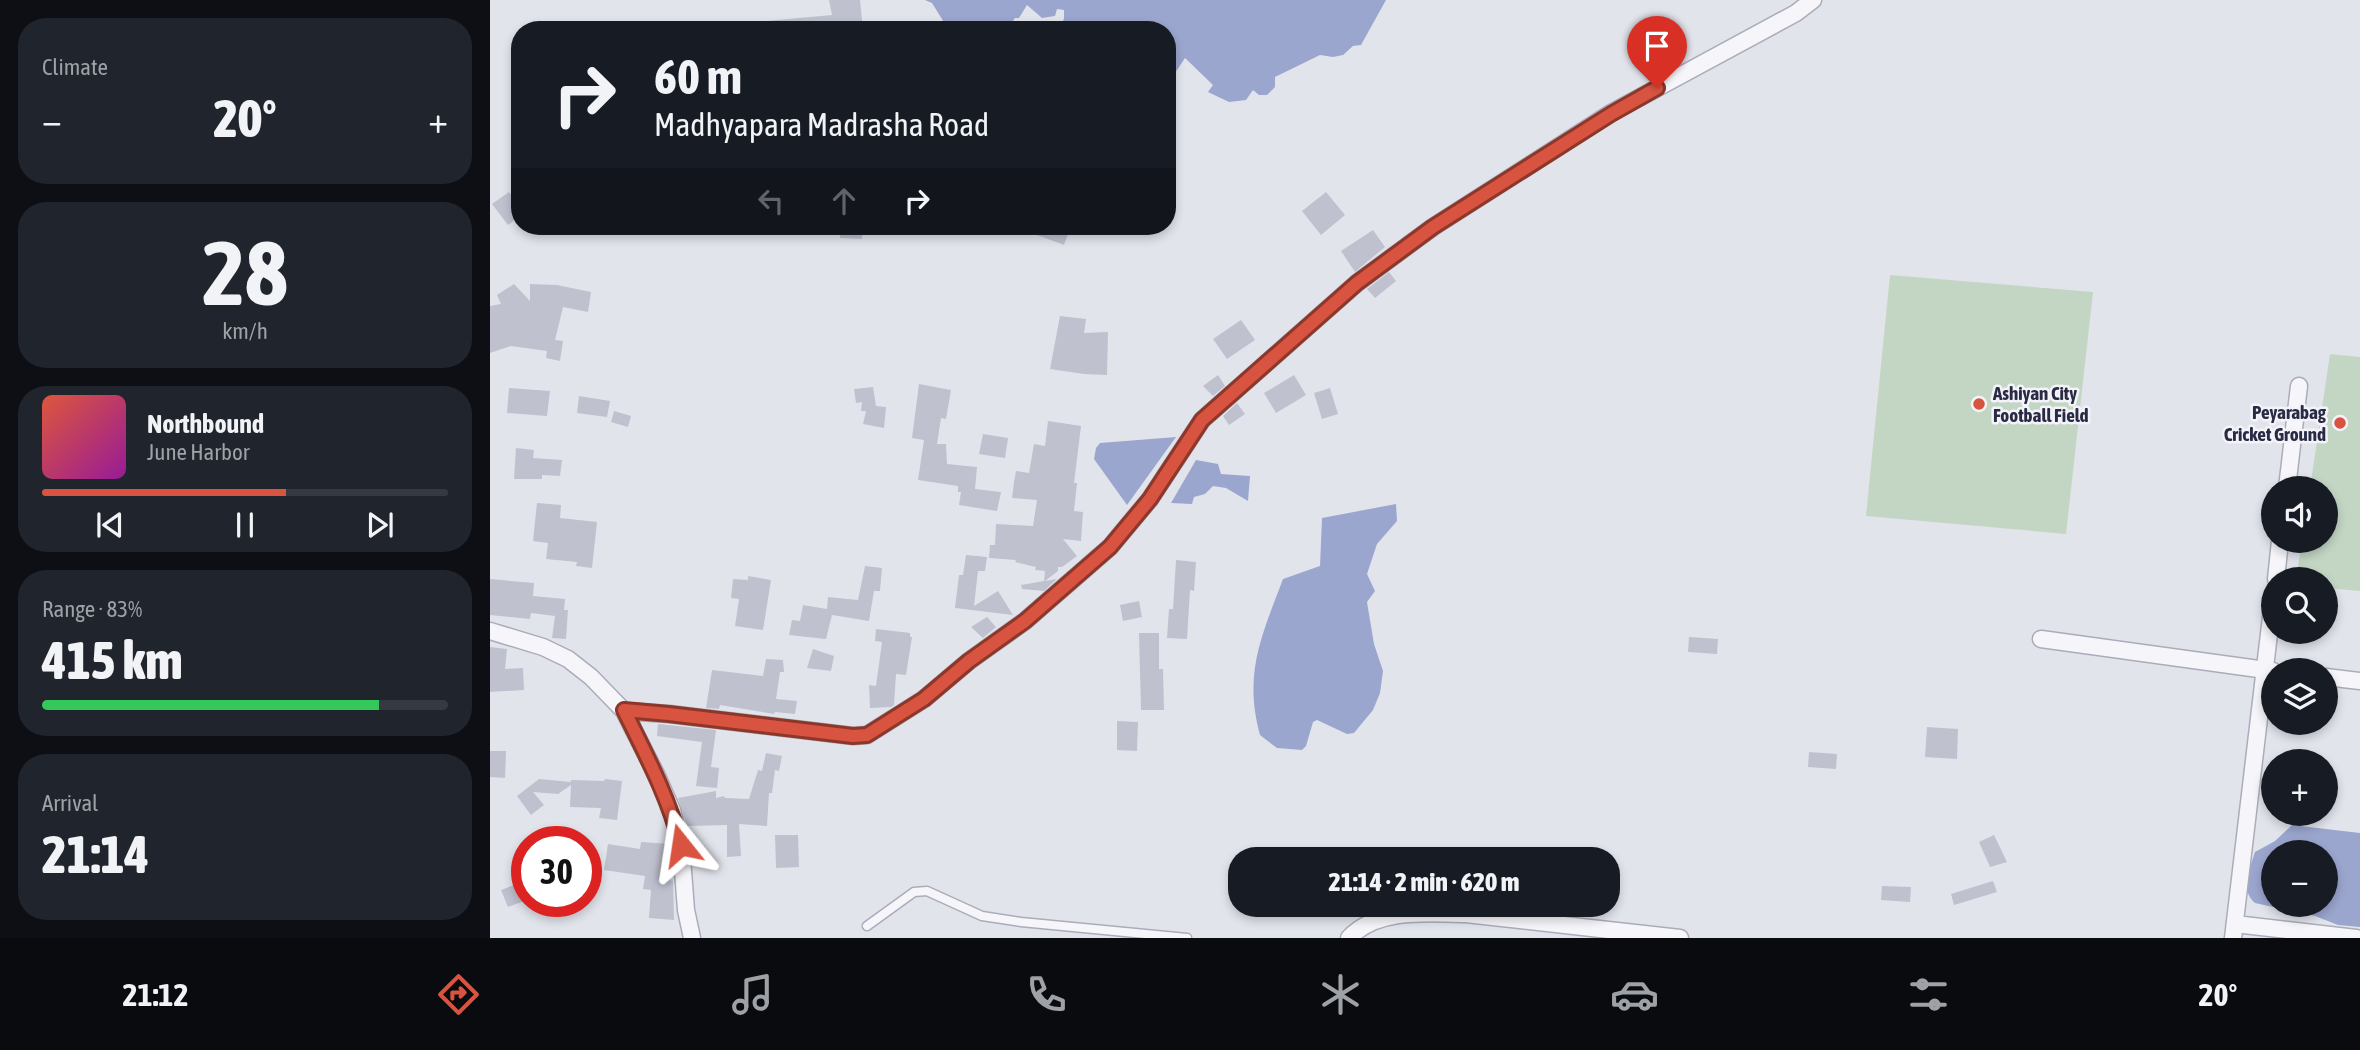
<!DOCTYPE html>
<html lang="en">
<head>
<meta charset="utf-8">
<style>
  :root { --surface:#171b24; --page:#20242c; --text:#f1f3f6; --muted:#9ea1a6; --line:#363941; --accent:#d85440 }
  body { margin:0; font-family:"Asap Condensed",sans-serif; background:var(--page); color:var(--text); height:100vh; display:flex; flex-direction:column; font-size:26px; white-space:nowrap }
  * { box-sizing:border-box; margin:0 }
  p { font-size:23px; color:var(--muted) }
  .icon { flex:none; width:38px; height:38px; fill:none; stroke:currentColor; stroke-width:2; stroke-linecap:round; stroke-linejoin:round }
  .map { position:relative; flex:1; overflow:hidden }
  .side { display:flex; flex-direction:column; gap:18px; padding:18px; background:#0d0f14; width:490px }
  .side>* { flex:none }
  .top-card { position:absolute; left:21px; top:21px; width:665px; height:214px; border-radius:28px; box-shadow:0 4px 10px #0003; background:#171b24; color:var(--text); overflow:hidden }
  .controls { position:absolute; left:1771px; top:476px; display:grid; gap:14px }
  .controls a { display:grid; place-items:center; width:77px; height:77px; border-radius:50%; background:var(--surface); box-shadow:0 4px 10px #0003; font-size:35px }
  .speed { position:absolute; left:21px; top:826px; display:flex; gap:14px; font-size:35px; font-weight:700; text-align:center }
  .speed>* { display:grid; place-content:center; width:91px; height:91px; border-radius:50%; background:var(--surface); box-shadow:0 4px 10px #0003; line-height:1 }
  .speed .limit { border:10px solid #d22; background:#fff; color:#111 }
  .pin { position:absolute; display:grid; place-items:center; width:60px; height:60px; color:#fff; margin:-72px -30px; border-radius:50% 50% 50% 0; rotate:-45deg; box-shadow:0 0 7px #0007 }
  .pin .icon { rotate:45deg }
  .me { position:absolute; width:77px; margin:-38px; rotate:345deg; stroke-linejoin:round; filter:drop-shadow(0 0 5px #0008) }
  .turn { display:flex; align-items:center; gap:24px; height:147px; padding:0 28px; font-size:32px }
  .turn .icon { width:91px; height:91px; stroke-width:2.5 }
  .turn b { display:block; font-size:49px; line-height:60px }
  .lanes { display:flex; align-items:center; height:66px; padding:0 28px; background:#0003; justify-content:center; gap:35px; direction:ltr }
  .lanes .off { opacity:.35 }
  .big { font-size:52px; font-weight:800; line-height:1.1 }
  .side .tile { flex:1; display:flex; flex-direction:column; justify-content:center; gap:10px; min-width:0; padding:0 24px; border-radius:28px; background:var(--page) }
  .side .dial { align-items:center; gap:0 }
  .dial b { font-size:91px; line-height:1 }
  .song { display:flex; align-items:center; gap:21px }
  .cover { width:84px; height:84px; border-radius:10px; background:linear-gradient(135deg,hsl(10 70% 55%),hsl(300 70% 35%)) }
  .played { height:7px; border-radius:4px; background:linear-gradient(90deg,var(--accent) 60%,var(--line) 60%) }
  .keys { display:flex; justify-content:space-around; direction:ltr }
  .heat { display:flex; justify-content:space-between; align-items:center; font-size:38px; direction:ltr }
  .charge { height:10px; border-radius:5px; background:linear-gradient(90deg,#34c759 83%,var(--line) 0) }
  .trip { position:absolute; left:738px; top:847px; width:392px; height:70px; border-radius:28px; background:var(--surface); box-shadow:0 4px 10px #0003; font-weight:800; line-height:70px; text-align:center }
  .dock { display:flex; height:112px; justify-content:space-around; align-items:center; background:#090b0e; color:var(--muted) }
  .dock .icon { width:49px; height:49px }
  .dock .on { color:var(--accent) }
  .dock b { font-size:32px; color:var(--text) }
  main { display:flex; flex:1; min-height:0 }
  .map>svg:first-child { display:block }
  .green { fill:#c3d6c4 }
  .water { fill:#9ba6ce; fill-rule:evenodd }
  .building { fill:#bfc1cf }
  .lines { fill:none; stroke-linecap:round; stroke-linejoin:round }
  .service-casing { stroke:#aaacba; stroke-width:11 }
  .minor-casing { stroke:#aaacba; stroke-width:19 }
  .service { stroke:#f6f6fa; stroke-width:8 }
  .minor { stroke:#f6f6fa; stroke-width:16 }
  .route-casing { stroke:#8c372a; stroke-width:18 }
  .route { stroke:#d85440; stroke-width:12 }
  .poi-dot { fill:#d85440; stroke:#f3f3f9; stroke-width:2.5 }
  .labels { text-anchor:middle; stroke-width:5; stroke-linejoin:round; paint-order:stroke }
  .poi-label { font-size:19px; font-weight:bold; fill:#292b45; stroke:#f3f3f9; text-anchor:start }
</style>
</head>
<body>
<main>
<section class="side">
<div class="tile"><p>Climate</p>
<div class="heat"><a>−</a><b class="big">20°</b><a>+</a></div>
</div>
<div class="tile dial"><b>28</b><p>km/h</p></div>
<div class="tile">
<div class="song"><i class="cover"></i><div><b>Northbound</b><p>June Harbor</p></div></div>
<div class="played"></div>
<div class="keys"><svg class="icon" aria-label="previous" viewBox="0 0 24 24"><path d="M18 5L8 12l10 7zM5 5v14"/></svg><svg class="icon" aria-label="pause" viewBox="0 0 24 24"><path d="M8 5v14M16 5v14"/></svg><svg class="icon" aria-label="next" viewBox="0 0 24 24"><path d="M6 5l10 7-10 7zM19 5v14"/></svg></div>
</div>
<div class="tile"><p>Range · 83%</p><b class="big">415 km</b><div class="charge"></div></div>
<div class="tile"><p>Arrival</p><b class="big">21:14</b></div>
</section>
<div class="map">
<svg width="1870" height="938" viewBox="0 0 1870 938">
  <rect width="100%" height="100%" fill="#e2e4ec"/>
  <!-- green -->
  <path class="green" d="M1400,275L1603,292L1576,534L1376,516Z
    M1840,354L1870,357V591L1836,588V579H1806L1812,541H1836V488H1820Z"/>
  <!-- water -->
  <path class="water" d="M435,0H896L871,45L863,46L853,55L843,57L830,55L785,77V87L777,95H769L763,90L756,100L739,102L718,92L723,85L695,58L677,85V30H567L574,19V10L567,9L565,16L552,18L537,5L529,18H525L518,28L469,30L455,24L442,3Z
    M686,437L637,505L604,459L606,448L610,443Z
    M706,460L728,464L731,474L760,476L758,501L736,488L723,486L715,494L704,497L702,504L681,503Z
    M906,504L907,521L887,544L877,574L885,591L877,602L884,644L893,671L890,693L883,710L864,733L857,734L827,720L823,722L816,746L812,750L787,748L770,735C753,673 772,635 793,579L830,566L832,518Z
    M1802,825L1870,833V927L1848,925L1825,916L1765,903C1749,889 1760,869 1765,852L1785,841ZM1783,852H1836V905H1783Z"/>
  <!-- building -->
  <path class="building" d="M339,0H370L373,30H277L276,21L342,15Z
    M19,192L30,206V216L18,225L2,204Z
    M836,192L855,215L831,235L812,211Z
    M350,226H373L372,239L350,238Z
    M525,226H581L574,245L525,227Z
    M883,230L895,247L865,272L851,251Z
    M899,272L906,281L885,298L877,289Z
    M24,284L40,301V284L67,285L101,292L98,312L73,307L65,340L73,341L70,361L56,358L57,351L21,346L0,353V306L11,304L7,295Z
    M570,316L596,319L594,333L618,332L617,375L594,374L560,369Z
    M751,320L765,340L737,359L723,339Z
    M728,375L735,386L723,396L713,386Z
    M804,375L816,395L786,413L774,393Z
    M429,384L461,390L456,419L451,418L447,444H456L457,464L487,467L485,489L511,492L507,511L469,505L471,492H468V486L428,480L434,440L422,438Z
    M383,387L386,406L396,407L394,428L373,424L376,411H371L372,402L366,403L364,389Z
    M19,388L60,391L57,416L17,413Z
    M840,388L848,414L832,419L824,393Z
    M89,396L120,401L117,417L87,413Z
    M747,403L755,414L739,425L733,416Z
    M124,411L141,416L138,427L121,422Z
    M558,421L591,426L584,483H587L584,511L593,512L591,541L573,539L587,556L572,567H568V571L555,581L567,579L554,591L532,589L531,585L554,581L555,571L545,570L546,567L525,562L526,560L499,558L500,545H505L506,524L543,526L547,500L522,498L524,482L526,471L539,473L544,444L555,446Z
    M493,434L518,438L515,458L489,454Z
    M26,448L44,450L43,458L72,460L70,476L52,475V479H24Z
    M47,503L71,505L70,518L107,522L102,568L86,566L87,562L56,559L58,543L43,541Z
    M476,555L497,557L495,571H488L484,606L508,591L523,615L465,608L469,575H473Z
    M686,560L706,562L704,591L700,590L697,639L677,638L679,609H683Z
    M375,566L392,568L390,591H384L379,621L342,615L336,639L299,635L302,620L310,621L313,605L337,609L338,597L368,600Z
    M258,576L281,580L273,630L245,626L249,599L241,598L243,579L258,580Z
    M0,579L44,583L43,596L75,599L74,610H78L76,639L62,638L65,616L41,613L40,619L0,615Z
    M649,601L652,617L633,621L630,605Z
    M497,617L506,627L493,638L481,627Z
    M386,629L420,633V637H422L416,675L406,674L404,705L401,707L380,708L379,685L386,686L392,642L385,641Z
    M649,633H669V669H673L674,710H651Z
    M1199,637L1228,639L1227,654L1198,652Z
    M0,647L17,649L15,669L33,668L34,690L0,692Z
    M323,649L344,656L341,671L317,668Z
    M276,659L293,660L294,672H290L286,699L307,701L305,714L285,712L284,714L230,705L229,709L216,708L222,670L273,676Z
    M627,721L648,722L647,751L627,750Z
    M168,724L226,730L221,767L229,768L227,788L206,786L212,742L167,736Z
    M1437,727L1468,729L1467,759L1435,757Z
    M0,751H16L15,778L0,777Z
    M1319,752L1347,754L1346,769L1318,767Z
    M276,753L292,756L289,771L285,770L282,793H279L277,826L249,824L251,856L237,857V825L197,826L188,798L226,791V798L234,796L235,798L259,799L268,770L272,771Z
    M49,779L81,782V780L114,781L115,779L132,781L127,820L109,818L111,808L80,807L81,785L68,794L43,792L54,805L41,815L27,796Z
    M285,835H308L309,867L286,868Z
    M1504,835L1517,862L1500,867L1489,842Z
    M151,842L180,844L179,880L183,881L184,920L159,918L161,890L153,889L155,876L114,870L118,844L150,849Z
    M37,880V900L18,907L11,890Z
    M1503,881L1507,892L1464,905L1461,894Z
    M1392,886L1421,887L1420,902L1391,900Z"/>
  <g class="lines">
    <!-- service casing -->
    <g class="service-casing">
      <path id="service" d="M377,926L424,892L437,891L492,916L531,922L697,938"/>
    </g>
    <!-- minor casing -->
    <g class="minor-casing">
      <path id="minor" d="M1797,488L1809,386
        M1786,579L1790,541
        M0,631L53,647L78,659L101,677L134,711L167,776L182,810L191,845L196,910L202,938
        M1551,639L1783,671
        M1836,677L1870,681
        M134,711L179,714L363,736L377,735L434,699L479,661L535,621L620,547L660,499L712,420L867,283L943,227L1121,113L1306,13L1323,0
        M1745,924L1866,938
        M859,938C887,908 938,913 976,914L1190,938
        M1743,938L1783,600"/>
    </g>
    <!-- service -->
    <use href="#service" class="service"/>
    <!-- minor -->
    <use href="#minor" class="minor"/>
  </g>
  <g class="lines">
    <!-- route casing -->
    <g class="route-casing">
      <path id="route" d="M191,845C178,796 156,755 134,710L179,714L363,736L377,735L434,699L479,661L535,621L620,547L660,499L712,420L867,283L943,227L1121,114L1167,88"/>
    </g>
    <!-- route -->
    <use href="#route" class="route"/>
  </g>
  <!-- markers -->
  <g class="poi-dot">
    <circle cx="1489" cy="404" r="7"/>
    <circle cx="1850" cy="423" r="7"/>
  </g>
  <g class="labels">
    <!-- poi labels -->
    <g class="poi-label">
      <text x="1503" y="400">Ashiyan City<tspan x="1503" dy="22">Football Field</tspan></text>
      <text x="1836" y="419" text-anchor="end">Peyarabag<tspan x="1836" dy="22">Cricket Ground</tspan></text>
    </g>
  </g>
</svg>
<div class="controls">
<a><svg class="icon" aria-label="sound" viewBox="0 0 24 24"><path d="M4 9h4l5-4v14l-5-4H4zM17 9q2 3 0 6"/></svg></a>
<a><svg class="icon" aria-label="search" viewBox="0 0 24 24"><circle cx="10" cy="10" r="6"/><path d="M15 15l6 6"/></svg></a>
<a><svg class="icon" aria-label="layers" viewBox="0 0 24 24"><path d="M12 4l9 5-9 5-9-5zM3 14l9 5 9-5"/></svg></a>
<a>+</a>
<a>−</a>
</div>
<div class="speed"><div class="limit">30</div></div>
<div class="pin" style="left:1167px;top:88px;background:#d93025"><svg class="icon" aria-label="arrive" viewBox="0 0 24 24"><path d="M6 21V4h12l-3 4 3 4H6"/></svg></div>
<svg class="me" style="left:191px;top:845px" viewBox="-20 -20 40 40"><path d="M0-17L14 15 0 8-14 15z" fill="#d85440" stroke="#fff" stroke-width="4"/></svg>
<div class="trip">21:14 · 2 min · 620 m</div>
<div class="top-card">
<div class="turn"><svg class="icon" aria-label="right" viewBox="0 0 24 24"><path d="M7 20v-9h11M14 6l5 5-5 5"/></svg><div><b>60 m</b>Madhyapara Madrasha Road</div></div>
<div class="lanes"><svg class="icon off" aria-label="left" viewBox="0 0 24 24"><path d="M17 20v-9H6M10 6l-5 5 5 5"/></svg><svg class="icon off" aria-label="ahead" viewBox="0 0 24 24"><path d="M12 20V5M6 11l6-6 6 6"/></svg><svg class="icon" aria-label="right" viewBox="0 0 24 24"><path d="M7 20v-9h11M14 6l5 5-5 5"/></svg></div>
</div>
</div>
</main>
<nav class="dock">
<b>21:12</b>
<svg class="icon on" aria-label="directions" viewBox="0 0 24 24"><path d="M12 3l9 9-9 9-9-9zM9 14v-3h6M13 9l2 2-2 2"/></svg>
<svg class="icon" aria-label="music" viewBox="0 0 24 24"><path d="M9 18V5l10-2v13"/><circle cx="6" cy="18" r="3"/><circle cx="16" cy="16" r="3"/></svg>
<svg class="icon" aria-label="phone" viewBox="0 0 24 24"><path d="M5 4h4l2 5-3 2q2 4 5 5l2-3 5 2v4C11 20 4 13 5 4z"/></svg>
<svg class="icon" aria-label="climate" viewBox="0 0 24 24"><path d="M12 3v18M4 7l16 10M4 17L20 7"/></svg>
<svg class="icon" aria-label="car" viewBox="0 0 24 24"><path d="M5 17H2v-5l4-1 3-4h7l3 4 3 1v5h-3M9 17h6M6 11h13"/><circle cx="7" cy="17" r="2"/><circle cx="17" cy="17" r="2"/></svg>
<svg class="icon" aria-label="filters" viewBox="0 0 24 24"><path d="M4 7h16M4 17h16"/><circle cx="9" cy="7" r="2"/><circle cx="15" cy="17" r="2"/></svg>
<b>20°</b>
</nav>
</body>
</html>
